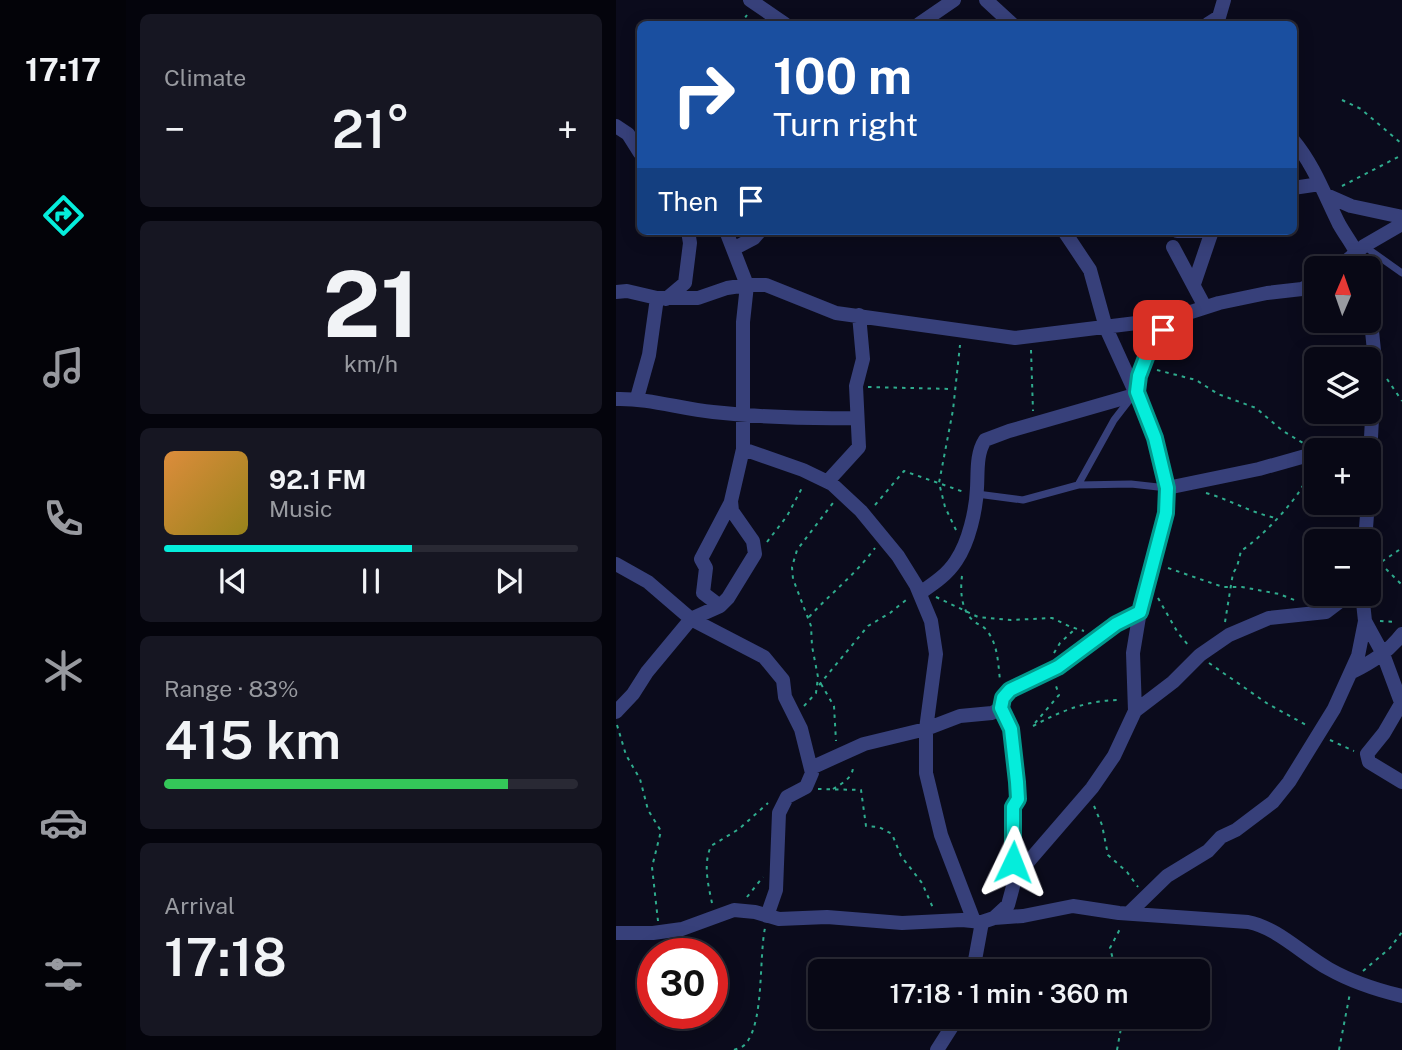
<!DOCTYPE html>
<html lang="en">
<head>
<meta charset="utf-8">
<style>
  :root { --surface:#080815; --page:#161622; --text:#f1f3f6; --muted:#989aa0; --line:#292934; --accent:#05eddb }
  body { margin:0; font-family:"Public Sans",sans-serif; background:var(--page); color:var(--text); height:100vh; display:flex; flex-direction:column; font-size:26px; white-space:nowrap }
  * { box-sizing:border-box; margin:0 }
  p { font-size:23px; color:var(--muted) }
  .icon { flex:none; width:38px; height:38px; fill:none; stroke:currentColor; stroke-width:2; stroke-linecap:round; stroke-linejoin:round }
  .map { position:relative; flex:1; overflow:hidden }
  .details { display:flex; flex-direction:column; gap:14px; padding:14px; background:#04040c; width:490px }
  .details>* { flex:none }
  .banner { position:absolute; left:21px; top:21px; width:660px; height:214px; border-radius:10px; box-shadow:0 4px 18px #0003,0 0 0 2px var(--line); background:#1a4fa0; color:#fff; overflow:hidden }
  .needle { width:46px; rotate:2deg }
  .fabs { position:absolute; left:688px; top:256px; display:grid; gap:14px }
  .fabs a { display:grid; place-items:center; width:77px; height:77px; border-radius:10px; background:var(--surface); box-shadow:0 4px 18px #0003,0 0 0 2px var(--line); font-size:35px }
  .speed { position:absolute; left:21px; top:938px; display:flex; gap:14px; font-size:35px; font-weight:700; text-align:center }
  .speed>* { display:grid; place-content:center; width:91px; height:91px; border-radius:50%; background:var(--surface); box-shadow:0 4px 18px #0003,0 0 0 2px var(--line); line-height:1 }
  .speed .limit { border:10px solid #d22; background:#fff; color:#111 }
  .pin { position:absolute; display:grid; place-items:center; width:60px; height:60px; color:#fff; margin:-30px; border-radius:14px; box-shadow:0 4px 10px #0006 }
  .me { position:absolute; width:77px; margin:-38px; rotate:2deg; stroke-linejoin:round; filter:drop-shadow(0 0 5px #0008) }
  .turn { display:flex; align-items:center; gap:24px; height:147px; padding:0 21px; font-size:32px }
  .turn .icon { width:91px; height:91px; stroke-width:2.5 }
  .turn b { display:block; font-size:49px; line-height:60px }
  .then { display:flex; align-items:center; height:66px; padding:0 21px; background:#0003; gap:14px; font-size:26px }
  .big { font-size:52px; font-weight:600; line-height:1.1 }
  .details .tile { flex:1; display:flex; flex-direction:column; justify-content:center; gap:10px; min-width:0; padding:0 24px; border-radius:10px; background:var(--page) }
  .details .dial { align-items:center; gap:0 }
  .dial b { font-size:91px; line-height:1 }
  .song { display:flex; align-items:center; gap:21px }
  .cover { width:84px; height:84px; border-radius:10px; background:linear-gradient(135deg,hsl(30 70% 55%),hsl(50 70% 35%)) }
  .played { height:7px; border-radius:4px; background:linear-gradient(90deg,var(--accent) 60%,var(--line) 60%) }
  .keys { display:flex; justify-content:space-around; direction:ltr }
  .heat { display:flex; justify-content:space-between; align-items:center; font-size:38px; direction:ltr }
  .charge { height:10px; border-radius:5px; background:linear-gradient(90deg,#34c759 83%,var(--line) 0) }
  .trip { position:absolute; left:192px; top:959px; width:402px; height:70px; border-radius:10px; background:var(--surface); box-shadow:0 4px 18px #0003,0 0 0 2px var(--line); font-weight:600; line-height:70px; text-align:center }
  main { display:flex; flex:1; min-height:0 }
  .menu { display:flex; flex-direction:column; width:126px; justify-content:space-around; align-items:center; background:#030308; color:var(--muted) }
  .menu .icon { width:49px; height:49px }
  .menu .active { color:var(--accent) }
  .menu b { font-size:32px; color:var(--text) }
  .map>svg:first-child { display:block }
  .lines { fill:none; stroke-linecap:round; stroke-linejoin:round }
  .path { stroke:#2fab8d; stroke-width:2; stroke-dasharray:3.5 5; stroke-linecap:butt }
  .service { stroke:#37407a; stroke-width:7 }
  .minor { stroke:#37407a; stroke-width:14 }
  .route-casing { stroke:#039a8e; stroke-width:18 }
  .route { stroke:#05eddb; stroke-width:12 }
</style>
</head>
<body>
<main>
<nav class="menu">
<b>17:17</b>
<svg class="icon active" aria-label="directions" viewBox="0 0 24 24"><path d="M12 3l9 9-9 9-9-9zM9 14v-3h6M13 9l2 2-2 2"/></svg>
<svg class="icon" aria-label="music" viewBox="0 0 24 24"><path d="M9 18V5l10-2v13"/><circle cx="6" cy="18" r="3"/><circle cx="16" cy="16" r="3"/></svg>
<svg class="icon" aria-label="phone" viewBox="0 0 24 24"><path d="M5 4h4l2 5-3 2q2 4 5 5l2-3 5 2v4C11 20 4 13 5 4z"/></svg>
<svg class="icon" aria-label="climate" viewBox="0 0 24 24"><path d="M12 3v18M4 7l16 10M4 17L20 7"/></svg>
<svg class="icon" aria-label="car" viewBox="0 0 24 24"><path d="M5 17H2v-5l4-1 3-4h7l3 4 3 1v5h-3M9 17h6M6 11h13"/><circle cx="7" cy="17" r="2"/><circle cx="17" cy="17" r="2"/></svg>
<svg class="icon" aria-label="filters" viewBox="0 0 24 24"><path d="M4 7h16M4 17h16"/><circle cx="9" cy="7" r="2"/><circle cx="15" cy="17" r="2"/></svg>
</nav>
<section class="details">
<div class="tile"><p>Climate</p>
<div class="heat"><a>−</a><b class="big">21°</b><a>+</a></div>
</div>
<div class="tile dial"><b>21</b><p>km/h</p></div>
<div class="tile">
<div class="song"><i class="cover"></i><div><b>92.1 FM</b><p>Music</p></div></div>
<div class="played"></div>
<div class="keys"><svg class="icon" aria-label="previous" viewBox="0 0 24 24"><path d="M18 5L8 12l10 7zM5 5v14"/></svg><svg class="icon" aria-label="pause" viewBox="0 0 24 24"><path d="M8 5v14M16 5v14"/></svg><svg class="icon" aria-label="next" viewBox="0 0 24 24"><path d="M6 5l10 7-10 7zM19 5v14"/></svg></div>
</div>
<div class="tile"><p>Range · 83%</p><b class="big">415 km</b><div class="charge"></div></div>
<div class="tile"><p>Arrival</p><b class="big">17:18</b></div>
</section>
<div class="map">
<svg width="786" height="1050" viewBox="0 0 786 1050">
  <rect width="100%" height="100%" fill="#0b0b1c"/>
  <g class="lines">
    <!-- path -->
    <path class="path" d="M124,24L131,15
      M726,100L745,109L786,144
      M726,186L786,155
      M415,350L417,411
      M541,370L580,380L602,394L640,408L667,431L687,443
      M771,379L786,401
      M252,387L337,389
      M590,493C615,500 635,513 660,518
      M259,505L288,471L348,492
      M340,530L329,507L323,483L337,410L344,345
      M151,542L171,516L187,486
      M764,563L786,585
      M552,568L607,587H626L663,594L681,601
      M752,571L786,548
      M346,576C344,591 345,612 359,622C364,626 368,626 372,632C382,646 382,663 384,680
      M320,597L362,617L395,620L436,618L455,627L468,631
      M542,598L562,633L573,646
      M193,617C215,593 240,574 259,548
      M764,621L780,622
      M609,622L617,573L621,567L625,551C645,538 691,492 694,468
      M438,653L444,643L459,629
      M593,663L652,704L692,726
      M205,684L218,706L220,741
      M203,685L252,626L274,613L290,600
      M188,706L200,693L202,677L196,646L195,626L177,579L176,567L181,550L217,503
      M419,723L443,695L439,683
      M1,725L10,755L24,779L32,810L45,831L36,867L42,921
      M417,726C445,711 471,700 504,700
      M714,740L738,751
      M202,789L245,790L250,826L263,827L276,834L285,856L306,883L317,908
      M217,789C227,783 238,777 237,765
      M478,806L486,825L492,855L511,872L522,887
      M131,897L147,877
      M96,903C92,884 87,864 95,846L123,829L152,803
      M504,971L499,967L494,948L505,927
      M747,971L774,948L786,932
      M118,1050C123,1048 128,1047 131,1042C148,1019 143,957 149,928
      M501,1050L507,1017
      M723,1050L734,993"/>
    <!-- service -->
    <path class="service" d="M748,246L786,273
      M462,485L498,420L515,398
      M361,494L407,500L462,485L515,484L551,488"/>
    <!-- minor -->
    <path class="minor" d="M134,0L169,24
      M370,0L396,24
      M303,24L338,0
      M592,24L603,17L608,0
      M0,126L12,134L24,153
      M677,140C698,165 709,196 723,224C732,240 741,249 746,268
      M677,188L704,184
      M710,195L735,206L786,217
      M561,231H595
      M557,247L589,307
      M117,249L138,238L144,231
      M722,268L748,246L786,224
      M578,284L596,231
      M752,291L759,361L752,495
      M0,292L11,291L41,298H82L111,288L131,285H150L220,313L399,338L553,319L603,303L651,293L686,289L700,282
      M50,299L69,283L74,243L72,231
      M521,392C525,363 539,343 553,319
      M21,398L33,355L41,298
      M0,399C33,398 65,409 97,412C144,417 192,419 240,418
      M127,449L187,470L216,484L245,511L282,556L300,585L315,621L320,654L310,729V773L325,835L358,921
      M712,450H732L756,445
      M212,481L243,447L240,386L247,359L243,315
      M551,488L643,469L700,453
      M749,541L752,502
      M0,564L32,582L75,619L148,657L167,680L169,697L185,729L196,773L190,787L171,797L163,813L160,890L151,916
      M304,593C317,584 331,575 340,561C353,542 360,510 361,488C362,472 360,454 369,440L393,431L522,394
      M104,606L87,593L90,568L85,559L115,502
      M749,621L767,654L786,705
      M736,672C756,662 772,652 786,634
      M786,702L768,733L751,754L753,762L786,782
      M519,711L557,682L584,655L613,635L653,618L710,612L735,593
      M0,712L17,694L31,672L75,619L104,606L112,598L139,554L137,541L116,511L115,501L127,449V322L131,285L110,231
      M195,768L248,744L310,729L344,716L376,713L385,708
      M396,882L398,824L397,807L402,796L397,742L395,729L385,708L387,698L394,690L442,667L500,624L524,612
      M513,913L551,876L592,851L605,837L620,830L657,802L673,782L718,709L742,656L749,621L746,593
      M378,918L407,916L457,906L503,913L632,922C662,928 686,954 713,969C736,982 761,990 786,996
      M0,933H37L66,929L118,910L139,912L163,919L211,917L286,923L346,920L366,922L378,918L392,905L399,879L406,869L476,788L498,756L519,711L517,653L525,605L537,569L550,513L551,488L536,429L490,328L474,270L448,231
      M357,971L366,922
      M321,1050L342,1017"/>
  </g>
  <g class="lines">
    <!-- route casing -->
    <g class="route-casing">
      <path id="route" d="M397,862V807L402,799L401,782L395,729L385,708L387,698L394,690L442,667L500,624L524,612L550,513L551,488L539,438L521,392L523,376L531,355L547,330"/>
    </g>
    <!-- route -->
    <use href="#route" class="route"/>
  </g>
</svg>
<div class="fabs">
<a><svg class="needle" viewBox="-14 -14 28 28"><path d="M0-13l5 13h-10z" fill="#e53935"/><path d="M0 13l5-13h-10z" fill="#989aa0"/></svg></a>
<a><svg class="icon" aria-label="layers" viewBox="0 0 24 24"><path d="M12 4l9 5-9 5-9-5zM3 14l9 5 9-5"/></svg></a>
<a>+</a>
<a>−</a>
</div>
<div class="speed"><div class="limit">30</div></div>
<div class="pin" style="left:547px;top:330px;background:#d93025"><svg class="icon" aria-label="arrive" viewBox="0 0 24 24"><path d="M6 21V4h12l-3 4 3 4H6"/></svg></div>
<svg class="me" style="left:397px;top:862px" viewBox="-20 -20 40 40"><path d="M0-17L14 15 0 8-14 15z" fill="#05eddb" stroke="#fff" stroke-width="4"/></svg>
<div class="trip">17:18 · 1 min · 360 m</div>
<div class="banner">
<div class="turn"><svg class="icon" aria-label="right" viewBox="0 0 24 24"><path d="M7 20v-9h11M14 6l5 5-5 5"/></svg><div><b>100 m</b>Turn right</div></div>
<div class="then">Then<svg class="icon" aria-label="arrive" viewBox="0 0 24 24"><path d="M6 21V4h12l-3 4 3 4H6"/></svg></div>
</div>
</div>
</main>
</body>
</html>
